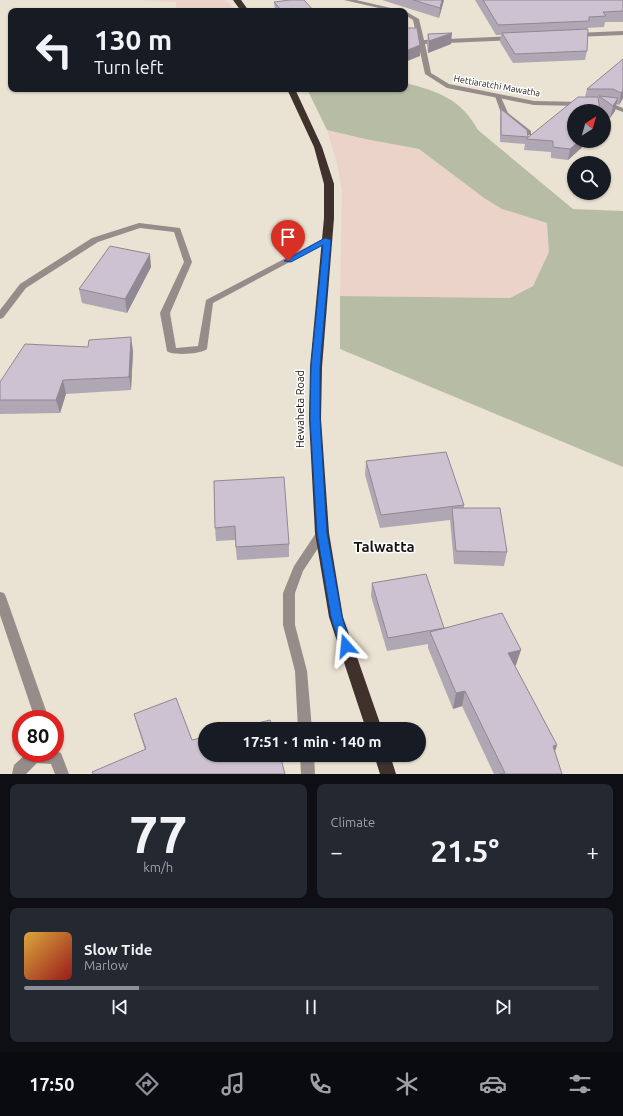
<!DOCTYPE html>
<html lang="en">
<head>
<meta charset="utf-8">
<style>
  :root { --surface:#171b24; --page:#242831; --text:#f1f3f6; --muted:#9ea1a6; --line:#363941; --accent:#8c9099 }
  body { margin:0; font-family:Ubuntu,sans-serif; background:var(--page); color:var(--text); height:100vh; display:flex; flex-direction:column; font-size:15px; white-space:nowrap }
  * { box-sizing:border-box; margin:0 }
  p { font-size:13px; color:var(--muted) }
  .icon { flex:none; width:22px; height:22px; fill:none; stroke:currentColor; stroke-width:2; stroke-linecap:round; stroke-linejoin:round }
  .map { position:relative; height:774px; overflow:hidden }
  .sheet { display:flex; flex-direction:column; gap:10px; padding:10px; background:#0d0f14; flex:1 }
  .sheet>* { flex:none }
  .guide { position:absolute; left:8px; top:8px; width:400px; height:84px; border-radius:8px; box-shadow:0 1px 3px #0004; background:#171b24; color:var(--text); overflow:hidden }
  .needle { width:26px; rotate:37deg }
  .tools { position:absolute; left:567px; top:104px; display:grid; gap:8px }
  .tools a { display:grid; place-items:center; width:44px; height:44px; border-radius:50%; background:var(--surface); box-shadow:0 1px 3px #0004; font-size:20px }
  .speed { position:absolute; left:12px; top:710px; display:flex; gap:8px; font-size:20px; font-weight:700; text-align:center }
  .speed>* { display:grid; place-content:center; width:52px; height:52px; border-radius:50%; background:var(--surface); box-shadow:0 1px 3px #0004; line-height:1 }
  .speed .limit { border:6px solid #d22; background:#fff; color:#111 }
  .pin { position:absolute; display:grid; place-items:center; width:34px; height:34px; color:#fff; margin:-41px -17px; border-radius:50% 50% 50% 0; rotate:-45deg; box-shadow:0 0 4px #0007 }
  .pin .icon { rotate:45deg }
  .me { position:absolute; width:44px; margin:-22px; rotate:342deg; stroke-linejoin:round; filter:drop-shadow(0 0 3px #0008) }
  .turn { display:flex; align-items:center; gap:14px; height:84px; padding:0 20px; font-size:18px }
  .turn .icon { width:52px; height:52px; stroke-width:2.5 }
  .turn b { display:block; font-size:28px; line-height:34px }
  .big { font-size:30px; font-weight:700; line-height:1.1 }
  .sheet .widget { flex:1; display:flex; flex-direction:column; justify-content:center; gap:6px; min-width:0; padding:0 14px; border-radius:8px; background:var(--page) }
  .sheet .dial { align-items:center; gap:0 }
  .dial b { font-size:52px; line-height:1 }
  .song { display:flex; align-items:center; gap:12px }
  .cover { width:48px; height:48px; border-radius:6px; background:linear-gradient(135deg,hsl(40 70% 55%),hsl(0 70% 35%)) }
  .played { height:4px; border-radius:2px; background:linear-gradient(90deg,var(--accent) 20%,var(--line) 20%) }
  .keys { display:flex; justify-content:space-around; direction:ltr }
  .heat { display:flex; justify-content:space-between; align-items:center; font-size:22px; direction:ltr }
  .sheet .tiles { flex:1; display:grid; gap:10px; grid-template-columns:1fr 1fr }
  .widget:last-child { grid-column:span 2 }
  .trip { position:absolute; left:198px; top:722px; width:228px; height:40px; border-radius:20px; background:var(--surface); box-shadow:0 1px 3px #0004; font-weight:700; line-height:40px; text-align:center }
  .tabs { display:flex; height:64px; justify-content:space-around; align-items:center; background:#090b0e; color:var(--muted) }
  .tabs .icon { width:28px; height:28px }
  .tabs .selected { color:var(--accent) }
  .tabs b { font-size:18px; color:var(--text) }
  .map>svg:first-child { display:block }
  .commercial { fill:#ebd3c9 }
  .green { fill:#b7bda5 }
  .lines { fill:none; stroke-linecap:round; stroke-linejoin:round }
  .lane { fill:#968d8b; fill-rule:evenodd }
  .street { fill:#968d8b; fill-rule:evenodd }
  .highway { fill:#40312d; fill-rule:evenodd }
  .wall { fill:#b0a7b4 }
  .shaded-wall { fill:#908892 }
  .building { fill:#cdc2d1; stroke:#908892 }
  .route { fill:#1a73e8; stroke:#114b97 }
  .labels { text-anchor:middle; stroke-width:3; stroke-linejoin:round; paint-order:stroke }
  .far-street-label { font-size:9px; fill:#16140e; stroke:#fff }
  .street-label { font-size:11px; fill:#16140e; stroke:#fff }
  .district-label { font-size:15px; font-weight:bold; fill:#16140e; stroke:#fff }
</style>
</head>
<body>
<div class="map">
<svg width="623" height="774" viewBox="0 0 623 774">
  <rect width="100%" height="100%" fill="#eae2d2"/>
  <!-- commercial -->
  <path class="commercial" d="M139,0H226L236,11H176V2Z
    M327,130L365,139L419,149L484,198L502,209L548,223L549,252L533,286L510,298L340,296L342,190L337,164Z"/>
  <!-- green -->
  <path class="green" d="M405,83C438,91 461,99 478,130L573,209L623,211V467L340,349V296L510,298L533,286L549,252L547,223L502,209L484,198L419,149L365,139L327,130L307,89H405Z"/>
  <g class="lines">
    <!-- lane -->
    <path class="lane" d="M344,0H356L404,11H392Z
      M405,11L419,19L424,40L513,36L516,38L513,40L425,44L431,73L449,84L534,101L582,102L586,104L582,106L534,105L447,88L425,74L413,20L405,15Z
      M623,31V35L575,37L572,35L575,33Z
      M604,103H610L623,108V112L609,107L602,106V104Z"/>
    <!-- street -->
    <path class="street" d="M496,95H500L508,113L531,131V135H525L502,116L495,96Z
      M139,223L180,228L192,262L170,313L176,348L198,346L206,300L324,238H330L331,240L213,303L207,349C203,354 171,356 167,351L160,313L184,262L174,232L140,228L98,242L26,288L3,318L0,319V310L20,284L92,238Z
      M322,528L326,530L328,533L303,571L295,593V625L307,671L312,729H298L295,671L283,625V593L294,566L318,530Z
      M0,592L4,593L6,597L49,719H35L0,615Z
      M55,751L61,753L69,774H55L51,764L37,763L26,774H12L14,765L27,753H55Z
      M300,755H314L315,774H301Z"/>
    <!-- highway -->
    <path class="highway" d="M233,0H241L249,11H241Z
      M287,89H295L322,147L334,184V218L322,367L321,419L329,533L343,617L382,729H366L329,617L315,533L309,419L310,367L324,218V184L314,147Z
      M374,755H390L396,774H380Z"/>
  </g>
  <!-- wall -->
  <path class="wall" d="M382,0H444L439,18Z
    M475,0H623V22H605L604,27L587,28V51L585,60L513,63L500,42L501,35H496Z
    M274,2L314,11H275Z
    M428,34L451,44L428,53L427,45Z
    M623,59V98L619,105L616,104L615,111L610,118L604,114V111H601L574,141H589L568,160L551,158V152L524,150L525,144L500,142V116L501,109L528,137L585,97L587,89Z
    M151,267L127,313L82,303L79,289Z
    M133,351L131,390L66,394L60,413L0,414V382Z
    M366,461L464,505V508L507,552L504,566L454,564L450,520L380,528L365,475Z
    M214,481L289,544V557L237,560L235,540L216,541L215,528Z
    M372,583L444,628L516,665L515,666L557,745L555,751L562,774H494L462,706L453,709L428,648V644L387,651L371,596Z
    M134,714L192,740L145,750L138,728Z"/>
  <!-- shaded-wall -->
  <path class="shaded-wall" d="M442,0H444L439,18L440,8Z
    M452,33L451,44L428,53L429,41Z
    M420,45V56L405,62V51Z
    M623,90V98L619,105L621,93Z
    M618,98L615,111L610,118L613,106Z
    M579,141H589L568,160L570,149Z
    M150,254L151,267L127,313L125,299Z
    M131,337L133,351L131,390L129,377Z
    M63,380L66,394L60,413L56,400Z
    M521,650L516,665L504,669L508,653Z
    M465,691L462,706L453,709L456,693Z
    M557,745L552,760L553,746Z"/>
  <!-- building -->
  <path class="building" d="M290,0H304L314,11H282L274,2Z
    M413,0H442L440,8Z
    M483,0H623V11L603,12L606,16L589,17V21L498,25Z
    M405,28H417L420,45L405,51Z
    M588,29L587,51L515,54L502,33Z
    M452,33L429,41L428,34Z
    M623,59V90L621,93L613,89H587Z
    M599,96L618,98L613,106Z
    M578,97H598L600,111H574V141H579L570,149L553,147V141L526,139Z
    M501,109L527,130L528,137L501,135Z
    M110,246L150,254L125,299L79,289Z
    M131,337L129,377L63,380L56,400H0V382L25,344L88,347L89,340Z
    M446,452L464,505L381,515L366,461Z
    M284,477L289,544L236,547L235,526L215,528L214,481Z
    M452,508H500L507,552L456,551Z
    M426,574L444,628L388,638L372,583Z
    M502,613L521,650L508,653L557,745L553,746L562,774H499L505,773L465,691L456,693L430,632Z
    M176,698L192,740L205,737V755H280L285,774H93L92,772L146,749L134,714Z
    M270,720L273,729H234Z"/>
  <!-- route -->
  <path class="route" d="M325,238L331,240L320,367V419L327,533L342,617L351,646L350,649L346,651L341,649L340,646L331,617L317,533L310,419L311,367L323,245L291,262L284,261Z"/>
  <g class="labels">
    <!-- far-street labels -->
    <g class="far-street-label">
      <text transform="translate(497 86) rotate(10)" y="3">Hettiaratchi Mawatha</text>
    </g>
    <!-- street labels -->
    <g class="street-label">
      <text transform="translate(300 409) rotate(-90)" y="4">Hewaheta Road</text>
    </g>
    <!-- district labels -->
    <g class="district-label">
      <text x="384" y="552">Talwatta</text>
    </g>
  </g>
</svg>
<div class="tools">
<a><svg class="needle" viewBox="-14 -14 28 28"><path d="M0-13l5 13h-10z" fill="#e53935"/><path d="M0 13l5-13h-10z" fill="#9ea1a6"/></svg></a>
<a><svg class="icon" aria-label="search" viewBox="0 0 24 24"><circle cx="10" cy="10" r="6"/><path d="M15 15l6 6"/></svg></a>
</div>
<div class="speed"><div class="limit">80</div></div>
<div class="pin" style="left:288px;top:261px;background:#d93025"><svg class="icon" aria-label="arrive" viewBox="0 0 24 24"><path d="M6 21V4h12l-3 4 3 4H6"/></svg></div>
<svg class="me" style="left:346px;top:646px" viewBox="-20 -20 40 40"><path d="M0-17L14 15 0 8-14 15z" fill="#1a73e8" stroke="#fff" stroke-width="4"/></svg>
<div class="trip">17:51 · 1 min · 140 m</div>
<div class="guide">
<div class="turn"><svg class="icon" aria-label="left" viewBox="0 0 24 24"><path d="M17 20v-9H6M10 6l-5 5 5 5"/></svg><div><b>130 m</b>Turn left</div></div>
</div>
</div>
<section class="sheet">
<div class="tiles">
<div class="widget dial"><b>77</b><p>km/h</p></div>
<div class="widget"><p>Climate</p>
<div class="heat"><a>−</a><b class="big">21.5°</b><a>+</a></div>
</div>
<div class="widget">
<div class="song"><i class="cover"></i><div><b>Slow Tide</b><p>Marlow</p></div></div>
<div class="played"></div>
<div class="keys"><svg class="icon" aria-label="previous" viewBox="0 0 24 24"><path d="M18 5L8 12l10 7zM5 5v14"/></svg><svg class="icon" aria-label="pause" viewBox="0 0 24 24"><path d="M8 5v14M16 5v14"/></svg><svg class="icon" aria-label="next" viewBox="0 0 24 24"><path d="M6 5l10 7-10 7zM19 5v14"/></svg></div>
</div>
</div>
</section>
<nav class="tabs">
<b>17:50</b>
<svg class="icon selected" aria-label="directions" viewBox="0 0 24 24"><path d="M12 3l9 9-9 9-9-9zM9 14v-3h6M13 9l2 2-2 2"/></svg>
<svg class="icon" aria-label="music" viewBox="0 0 24 24"><path d="M9 18V5l10-2v13"/><circle cx="6" cy="18" r="3"/><circle cx="16" cy="16" r="3"/></svg>
<svg class="icon" aria-label="phone" viewBox="0 0 24 24"><path d="M5 4h4l2 5-3 2q2 4 5 5l2-3 5 2v4C11 20 4 13 5 4z"/></svg>
<svg class="icon" aria-label="climate" viewBox="0 0 24 24"><path d="M12 3v18M4 7l16 10M4 17L20 7"/></svg>
<svg class="icon" aria-label="car" viewBox="0 0 24 24"><path d="M5 17H2v-5l4-1 3-4h7l3 4 3 1v5h-3M9 17h6M6 11h13"/><circle cx="7" cy="17" r="2"/><circle cx="17" cy="17" r="2"/></svg>
<svg class="icon" aria-label="filters" viewBox="0 0 24 24"><path d="M4 7h16M4 17h16"/><circle cx="9" cy="7" r="2"/><circle cx="15" cy="17" r="2"/></svg>
</nav>
</body>
</html>
